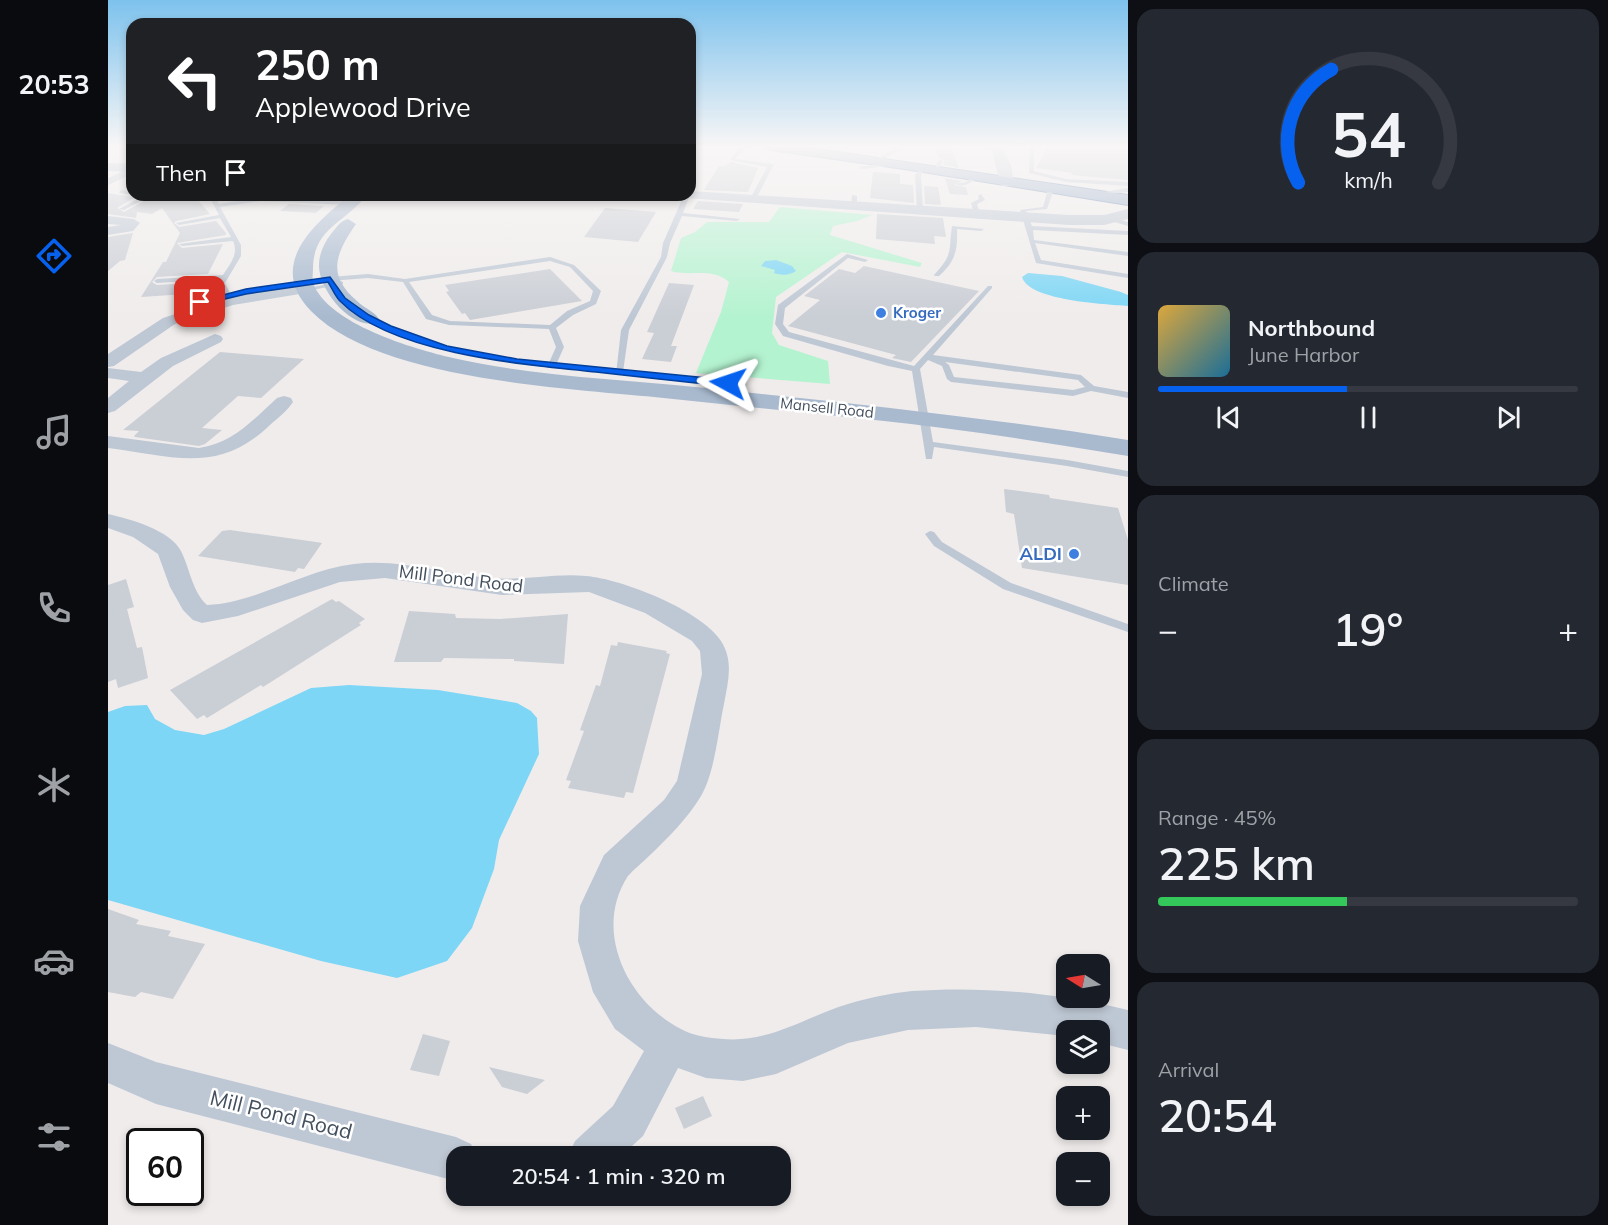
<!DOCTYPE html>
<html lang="en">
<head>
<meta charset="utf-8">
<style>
  :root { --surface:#171b24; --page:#242831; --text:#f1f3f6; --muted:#9ea1a6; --line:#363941; --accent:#0661ef }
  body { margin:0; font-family:Mulish,sans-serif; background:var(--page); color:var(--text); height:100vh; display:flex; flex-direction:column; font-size:22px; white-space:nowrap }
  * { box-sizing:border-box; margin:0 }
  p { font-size:20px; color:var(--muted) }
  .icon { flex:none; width:33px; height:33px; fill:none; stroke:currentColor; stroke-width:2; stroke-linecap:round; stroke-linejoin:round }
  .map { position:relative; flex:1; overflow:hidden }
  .side { display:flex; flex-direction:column; gap:9px; padding:9px; background:#0d0f14; width:480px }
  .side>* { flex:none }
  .hud { position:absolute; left:18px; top:18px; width:570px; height:183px; border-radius:18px; box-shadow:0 3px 9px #0003; background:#202124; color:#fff; overflow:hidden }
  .needle { width:39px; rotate:281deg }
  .fabs { position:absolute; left:948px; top:954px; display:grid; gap:12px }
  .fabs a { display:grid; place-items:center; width:54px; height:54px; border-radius:12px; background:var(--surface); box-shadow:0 3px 9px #0003; font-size:30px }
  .speed { position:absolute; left:18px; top:1128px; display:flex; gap:12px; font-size:30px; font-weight:700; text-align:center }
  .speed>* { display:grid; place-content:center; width:78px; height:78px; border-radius:50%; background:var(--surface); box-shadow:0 3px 9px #0003; line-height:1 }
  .speed .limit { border:3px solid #111; border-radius:9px; background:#fff; color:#111 }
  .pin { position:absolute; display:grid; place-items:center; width:51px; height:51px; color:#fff; margin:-26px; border-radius:12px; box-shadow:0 3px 9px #0006 }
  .me { position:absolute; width:66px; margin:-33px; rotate:275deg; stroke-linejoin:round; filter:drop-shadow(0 0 4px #0008) }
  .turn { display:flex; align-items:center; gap:21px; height:126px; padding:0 30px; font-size:27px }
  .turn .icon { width:78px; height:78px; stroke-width:2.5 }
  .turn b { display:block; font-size:42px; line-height:51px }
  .then { display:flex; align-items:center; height:57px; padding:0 30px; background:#0003; gap:12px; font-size:22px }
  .big { font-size:45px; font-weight:600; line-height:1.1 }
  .side .card { flex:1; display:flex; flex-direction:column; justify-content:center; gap:9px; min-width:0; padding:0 21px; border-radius:18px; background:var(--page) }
  .side .dial { align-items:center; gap:0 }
  .dial svg { height:156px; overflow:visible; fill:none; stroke:var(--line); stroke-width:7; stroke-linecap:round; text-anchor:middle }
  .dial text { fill:var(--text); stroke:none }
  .song { display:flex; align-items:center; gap:18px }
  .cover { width:72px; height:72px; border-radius:9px; background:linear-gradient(135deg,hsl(40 70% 55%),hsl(200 70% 35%)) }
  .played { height:6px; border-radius:3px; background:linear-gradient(90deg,var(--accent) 45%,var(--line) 45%) }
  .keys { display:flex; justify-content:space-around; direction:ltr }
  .heat { display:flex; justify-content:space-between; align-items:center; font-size:33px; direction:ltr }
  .charge { height:9px; border-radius:4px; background:linear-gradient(90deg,#34c759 45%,var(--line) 0) }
  .trip { position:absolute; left:338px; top:1146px; width:345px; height:60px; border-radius:18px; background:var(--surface); box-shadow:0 3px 9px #0003; font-weight:600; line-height:60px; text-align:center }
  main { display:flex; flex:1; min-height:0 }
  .dock { display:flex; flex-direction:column; width:108px; justify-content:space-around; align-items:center; background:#090b0e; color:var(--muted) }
  .dock .icon { width:42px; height:42px }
  .dock .active { color:var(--accent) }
  .dock b { font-size:27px; color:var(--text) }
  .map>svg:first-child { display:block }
  .green { fill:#b4f3d0 }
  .water { fill:#7dd6f5 }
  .building { fill:#caced5 }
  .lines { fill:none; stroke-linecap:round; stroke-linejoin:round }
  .trunk-casing { stroke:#6986ad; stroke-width:2 }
  .service { fill:#bec8d4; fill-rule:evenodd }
  .minor { fill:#bec8d4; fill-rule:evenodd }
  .tertiary { fill:#bec8d4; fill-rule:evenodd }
  .primary { fill:#a9bacf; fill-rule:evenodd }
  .trunk { fill:#94abc8; fill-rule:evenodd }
  .route { fill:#0661ef; stroke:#043f9b; stroke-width:1.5 }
  .shop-dot { fill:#3f7fe0; stroke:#fff; stroke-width:2 }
  .labels { text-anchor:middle; stroke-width:5; stroke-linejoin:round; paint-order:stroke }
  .far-shop-label { font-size:15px; font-weight:bold; fill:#366cbe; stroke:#fff; text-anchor:start }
  .far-street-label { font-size:15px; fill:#434f5c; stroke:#fff }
  .shop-label { font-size:18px; font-weight:bold; fill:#366cbe; stroke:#fff; text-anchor:end }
  .street-label { font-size:18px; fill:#434f5c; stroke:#fff }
  .near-street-label { font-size:21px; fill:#434f5c; stroke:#fff }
</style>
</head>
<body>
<main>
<nav class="dock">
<b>20:53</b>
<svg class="icon active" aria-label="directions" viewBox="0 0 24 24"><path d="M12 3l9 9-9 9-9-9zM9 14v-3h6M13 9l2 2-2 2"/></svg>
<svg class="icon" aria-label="music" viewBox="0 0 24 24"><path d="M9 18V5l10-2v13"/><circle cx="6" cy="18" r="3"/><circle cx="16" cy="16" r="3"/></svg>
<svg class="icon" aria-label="phone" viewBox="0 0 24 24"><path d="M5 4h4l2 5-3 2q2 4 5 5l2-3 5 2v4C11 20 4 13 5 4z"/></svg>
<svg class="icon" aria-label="climate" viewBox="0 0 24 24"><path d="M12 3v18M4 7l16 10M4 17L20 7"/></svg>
<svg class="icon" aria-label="car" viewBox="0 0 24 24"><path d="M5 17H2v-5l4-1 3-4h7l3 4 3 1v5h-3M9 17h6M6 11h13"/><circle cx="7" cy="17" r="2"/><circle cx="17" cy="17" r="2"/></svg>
<svg class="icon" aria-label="filters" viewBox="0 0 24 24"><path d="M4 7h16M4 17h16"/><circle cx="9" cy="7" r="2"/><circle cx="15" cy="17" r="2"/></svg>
</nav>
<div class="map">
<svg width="1020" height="1225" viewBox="0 0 1020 1225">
  <rect width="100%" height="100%" fill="#f0ecec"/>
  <!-- green -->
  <path class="green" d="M672,207L764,215L749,221L725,226L722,235L814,263L812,267L734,252L668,297L664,333L671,345L720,361L722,384L588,373L613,312L621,282C604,267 583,277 563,271L573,238L587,232L599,222H661Z"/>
  <!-- water -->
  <path class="water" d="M668,260L684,266L688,271C680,276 674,275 666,273L667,270L653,266L657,261Z
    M920,273L954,276L1013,292L1020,295V306C998,304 921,301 914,277Z
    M241,685L330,690L409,703L423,711L429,718L431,754L391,840L386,869L364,928L339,961L289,978L213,961L0,900V712L17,706L39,705L47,719L67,730L96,735L116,729L203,688Z"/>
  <!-- building -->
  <path class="building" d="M827,146H843L851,168L835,165L837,160L831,158Z
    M940,146H1020V180L963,175L964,173L928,168Z
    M623,162L650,168L640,192L596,190L611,166H617Z
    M765,172L792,174V184L805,185L806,203L762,198Z
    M837,178L854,181L846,185L858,187L860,195L842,194Z
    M816,186L830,187L833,205L817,204Z
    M0,193L24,197L31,195L9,208L16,212L45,196L53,199L90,200L102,214L68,221L66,223L71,227L108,221L118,233V235L69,243L74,248L115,244L100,274L49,277L44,282L49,285L97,282L93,293L33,297L55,262H58L72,233L54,208L44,214L29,212L28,218L0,214Z
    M590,201L635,204L631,212L585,209Z
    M181,204L216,206L208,213L172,211Z
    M497,208L548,212L530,242L476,237Z
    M769,214L835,218L838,237L826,236L827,244L768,239Z
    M25,233L17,260L12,261L0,271V237Z
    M756,266L871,291L803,362L784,358L788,355L680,326L712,300L696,296L731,269L747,273Z
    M442,269L474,301L362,320L357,313L354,314L338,292L341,291L337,285Z
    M561,283L586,285L563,346H569L563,362L534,359L546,333L539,332Z
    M112,352L196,359L153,398L130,396L94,428L114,430L97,444L91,446L27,437L26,436L31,431L15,430Z
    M896,489L941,495L942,498L1010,508L1020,540V585L914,568L906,514L898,512Z
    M122,530L208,542L214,543L196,569L190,568L187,572L90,556L114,531Z
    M18,579L26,607L19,609L29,648L34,647L40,678L10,688L8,679L0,682V585Z
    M224,599L228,602L231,601L257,619L251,623L253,625L155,687L153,685L99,718L96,715L89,719L62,690Z
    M301,611L347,614L348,618L392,619L460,614L456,664L406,661V659L336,658L333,662H286Z
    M510,642L559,651L558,653L562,654L525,793L518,792L516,798L460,788L463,781L458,780L476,731L472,730L488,685L492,686L503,645L509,646Z
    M0,909L31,920L28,924L63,931L60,936L97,944L65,999L33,992L27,997L0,992Z
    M315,1034L342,1041L331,1076L302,1070Z
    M381,1067L437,1080L419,1094L394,1087Z
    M595,1096L604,1116L576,1129L567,1108Z"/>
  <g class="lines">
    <!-- trunk casing -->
    <g class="trunk-casing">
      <path id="trunk" d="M656,146H689L1020,195V205L796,169L663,150Z"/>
    </g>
    <!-- service -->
    <path class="service" d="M0,146L24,148V150L0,148Z
      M645,146L636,149L627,159L666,164L648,199L645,201L642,199L659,167L622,160L632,147Z
      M922,146H926V171L958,179L1020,182V186L958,182L921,173Z
      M787,149L791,150L769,162L765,161Z
      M831,160L835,161L830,169H826Z
      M781,163L779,166L754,169L751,167Z
      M814,166L817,168L813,175L815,211L812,213L809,211L807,175Z
      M864,177L869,178C863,183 855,188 848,184L858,182Z
      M943,187L946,189L939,209L918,211L924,226L1020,231V235L925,230L926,240L1020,252V256L927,243L933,260L1020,274V278L928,263L912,210L935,207L940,189Z
      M1020,188V192L999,194L996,192Z
      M13,190L24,191V195L11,193Z
      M873,194L877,200L869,204L872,214L869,216L866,214L863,203L871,199L870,196Z
      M37,195H44L16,210L11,209Z
      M50,195H106L111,204L153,197L242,201L245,203L242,205L153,201L112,207L133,245V256L117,283L126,301L122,303L118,301L111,283L113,279L49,283L46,281L49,279L115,275C122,264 131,254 125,241L74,246L71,244L123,237L112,218L71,225L68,223L111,215L101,196L53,197Z
      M576,195H582L575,213L632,219L629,221L574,216L562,243L559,257L521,330L515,372L508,374L513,330L553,257L555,243Z
      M744,195L749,196V206L746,208L743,206Z
      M1002,217L1020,222V226L1000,220Z
      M844,226L876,229L873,231L849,229C850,250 847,262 831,276H827L826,275C846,253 840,253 844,226Z
      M739,254L760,260L757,262L740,258L677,308L675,324L681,332L806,366L880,286H884V288L825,355L973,375L986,386L1020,392V398L983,391L965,396L843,382L839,379L834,366L820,360L812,369L825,442L959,460L1020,471V477L959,466L826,447L824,459H818L804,371L780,366L675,336L667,324L670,305ZM837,362L970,380L977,387L965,390L846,377L841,365Z
      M442,257L466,265L493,291L488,304L465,315L448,328L456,347L448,365L444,367L440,365L448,347L441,329L341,325L318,319L295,282L260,278L222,281L219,279L222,277L260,274L297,279ZM442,261L462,267L485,291L482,301L459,311L442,325L342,321L324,315L301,282Z
      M233,281L235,282V284L199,291L196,289Z
      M822,531L826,532L834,542L903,583L1020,624V632L895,589L826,546L817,534Z"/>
    <!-- minor -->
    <path class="minor" d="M24,167V174L0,185V178Z
      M0,216L26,219L32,223L25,231L0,235V227L13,225L0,224Z
      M199,285L204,286L206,289L204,292L125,305L67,324L6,366L0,367V354L55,318L122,296Z
      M107,334L113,336L115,339L113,342L65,366L7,411L0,413V398L21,381L0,378V368L33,372L53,358Z
      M176,396L183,398L185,402C179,411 170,418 162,425C110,475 64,456 0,448V436L91,448C125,443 145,420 169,398Z
      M0,514C22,519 62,530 73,551C82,569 84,591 99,605C148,603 196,570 246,564C292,558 337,574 383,578C415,581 446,573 478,576C514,579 593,610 613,641C626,661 620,682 616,704C610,732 607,772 593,796C579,819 561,837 541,856C535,862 526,869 520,876C484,931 520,1002 573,1029C586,1036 601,1038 615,1039C662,1043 697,1017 740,1004C760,998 783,993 804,991C877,986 949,993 1020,1010V1050L992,1043V1030H958V1036L868,1027L800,1030L740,1043L668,1074L635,1081L598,1078L570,1068L535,1136L513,1156H460L467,1141L505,1106L536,1051L507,1029L485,992L470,941L472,906L496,855L556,800L569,781L594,674L592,651L584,641L537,613L481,592L394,595L277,578L232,582L130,616L94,623L85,620L75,610L62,587L50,554L25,537L0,528Z
      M0,1043L48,1062L348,1137L363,1144L369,1156H348V1181L48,1104L0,1083Z"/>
    <!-- tertiary -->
    <path class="tertiary" d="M882,146H894L903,166L906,183L904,186H894C889,175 887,159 882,146Z
      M582,191L961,215H996L1020,209V219L996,225H961L577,198L575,195H582Z"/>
    <!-- primary -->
    <path class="primary" d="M0,163L24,164V172L0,171Z
      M242,195H259C237,223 205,228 205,269C205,273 204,280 205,283C220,324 306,349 345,358C424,376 507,379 587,387C732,402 876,417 1020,440V456C936,442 852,429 767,420C693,412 620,405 546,397C455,388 269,379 203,311C158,265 206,224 242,195Z
      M240,219L248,224C228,253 218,275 249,301C256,308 266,311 271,319L268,323C243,330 210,289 211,265C211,254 216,243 223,234C228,228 232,221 240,219Z"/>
    <!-- trunk -->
    <use href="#trunk" class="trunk"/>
  </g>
  <!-- sky -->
  <linearGradient id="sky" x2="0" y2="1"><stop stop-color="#7dc2ed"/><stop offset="0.46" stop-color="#f8f6f6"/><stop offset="1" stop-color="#f8f6f6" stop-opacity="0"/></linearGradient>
  <rect width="1020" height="317" fill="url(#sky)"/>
  <!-- route -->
  <path class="route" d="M222,277L237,298L261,315L283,326L339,346L409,359L620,380L625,383L620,386C576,382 532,377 488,372C417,365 284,354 232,301C227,296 224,288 220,282L138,294L92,305L88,302L138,289Z"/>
  <!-- markers -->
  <g class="shop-dot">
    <circle cx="773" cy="313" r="6"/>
    <circle cx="966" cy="554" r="6"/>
  </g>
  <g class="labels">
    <!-- far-shop labels -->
    <g class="far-shop-label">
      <text x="785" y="318">Kroger</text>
    </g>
    <!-- far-street labels -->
    <g class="far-street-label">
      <text transform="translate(719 408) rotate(6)" y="5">Mansell Road</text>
    </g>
    <!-- shop labels -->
    <g class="shop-label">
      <text x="954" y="560">ALDI</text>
    </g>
    <!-- street labels -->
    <g class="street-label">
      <text transform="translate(353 579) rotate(7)" y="6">Mill Pond Road</text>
    </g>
    <!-- near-street labels -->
    <g class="near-street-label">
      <text transform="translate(173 1115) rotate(14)" y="7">Mill Pond Road</text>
    </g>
  </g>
</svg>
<div class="fabs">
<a><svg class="needle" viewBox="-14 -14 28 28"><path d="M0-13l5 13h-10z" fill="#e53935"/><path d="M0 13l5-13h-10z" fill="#9ea1a6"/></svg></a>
<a><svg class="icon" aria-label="layers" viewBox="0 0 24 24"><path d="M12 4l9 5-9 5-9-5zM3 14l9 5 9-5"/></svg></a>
<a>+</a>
<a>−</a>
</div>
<div class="speed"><div class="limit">60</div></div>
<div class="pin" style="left:92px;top:302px;background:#d93025"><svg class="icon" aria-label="arrive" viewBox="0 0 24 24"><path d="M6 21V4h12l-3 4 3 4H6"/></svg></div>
<svg class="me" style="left:620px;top:383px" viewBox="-20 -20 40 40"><path d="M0-17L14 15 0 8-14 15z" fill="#0661ef" stroke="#fff" stroke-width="4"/></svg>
<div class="trip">20:54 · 1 min · 320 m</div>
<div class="hud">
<div class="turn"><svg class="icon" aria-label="left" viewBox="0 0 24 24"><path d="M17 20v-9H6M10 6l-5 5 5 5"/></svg><div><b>250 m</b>Applewood Drive</div></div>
<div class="then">Then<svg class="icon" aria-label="arrive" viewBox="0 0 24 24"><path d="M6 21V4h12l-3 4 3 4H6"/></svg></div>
</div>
</div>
<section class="side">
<div class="card dial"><svg viewBox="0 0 100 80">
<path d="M14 69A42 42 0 1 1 86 69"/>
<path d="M14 69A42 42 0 0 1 31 11" stroke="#0661ef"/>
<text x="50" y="56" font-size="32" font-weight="700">54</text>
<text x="50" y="72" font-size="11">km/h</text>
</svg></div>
<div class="card">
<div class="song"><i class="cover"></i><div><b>Northbound</b><p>June Harbor</p></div></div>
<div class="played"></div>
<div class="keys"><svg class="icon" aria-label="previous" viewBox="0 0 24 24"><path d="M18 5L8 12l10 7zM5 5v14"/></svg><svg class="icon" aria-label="pause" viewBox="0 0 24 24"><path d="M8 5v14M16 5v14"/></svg><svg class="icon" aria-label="next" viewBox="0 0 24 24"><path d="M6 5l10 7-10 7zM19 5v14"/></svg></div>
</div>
<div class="card"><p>Climate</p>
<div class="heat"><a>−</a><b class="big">19°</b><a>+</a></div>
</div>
<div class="card"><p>Range · 45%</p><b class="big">225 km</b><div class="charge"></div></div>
<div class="card"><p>Arrival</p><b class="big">20:54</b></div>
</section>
</main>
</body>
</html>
